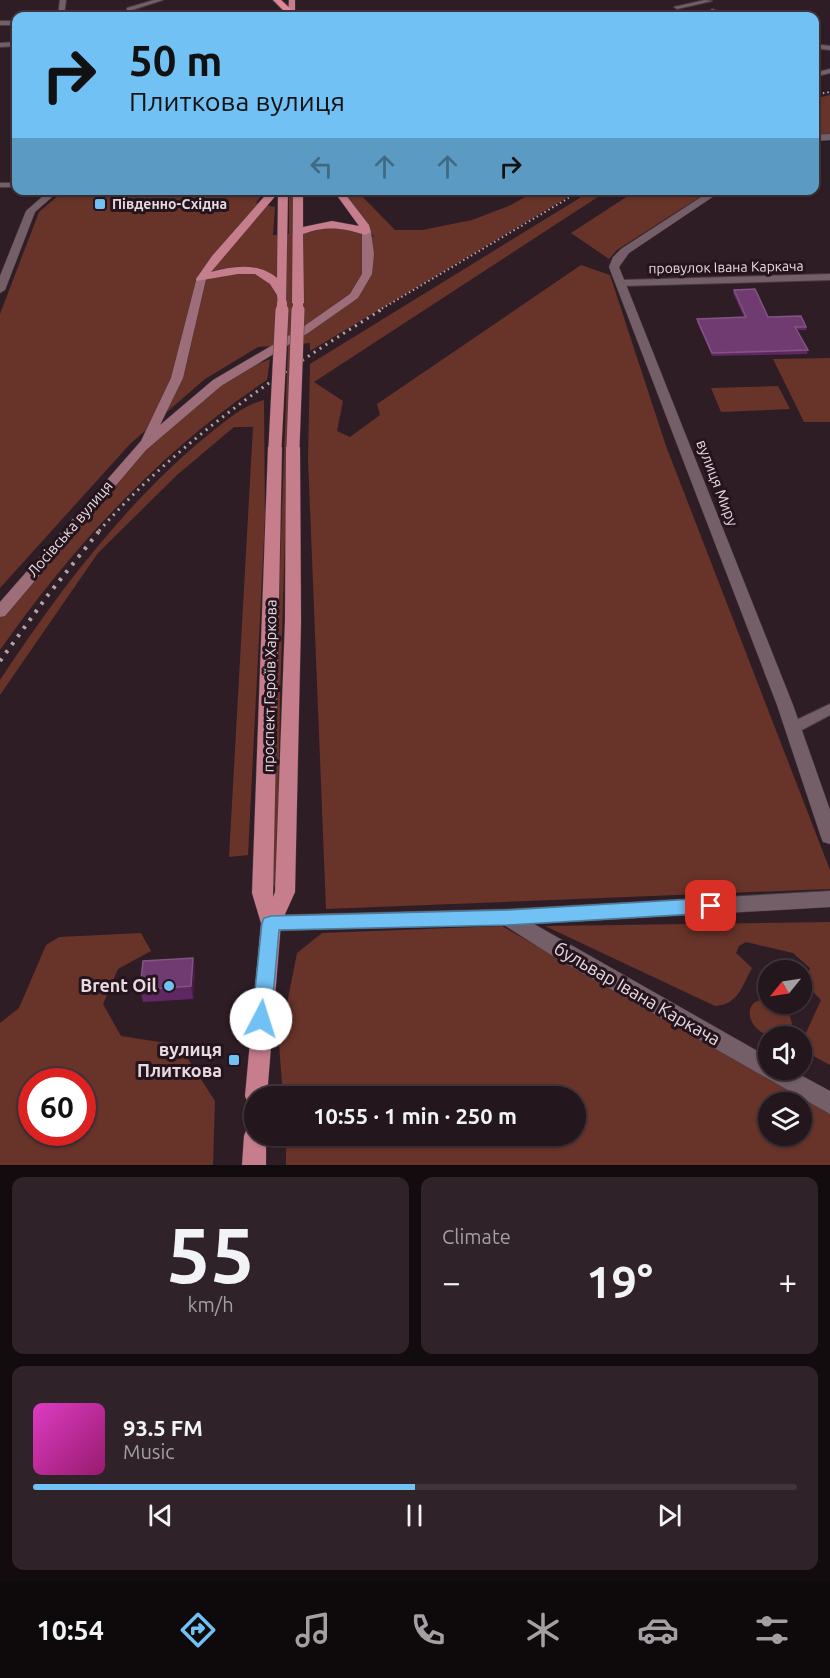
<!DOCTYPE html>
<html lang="en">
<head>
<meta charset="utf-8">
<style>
  :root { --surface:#23161c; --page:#2f2329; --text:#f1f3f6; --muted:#a39fa3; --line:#40353b; --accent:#71c1f4 }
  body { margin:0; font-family:Ubuntu,sans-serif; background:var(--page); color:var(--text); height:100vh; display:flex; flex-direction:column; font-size:22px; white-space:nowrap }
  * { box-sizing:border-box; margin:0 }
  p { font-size:20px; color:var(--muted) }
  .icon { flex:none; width:33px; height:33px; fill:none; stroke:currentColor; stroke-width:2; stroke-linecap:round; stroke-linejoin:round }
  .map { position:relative; height:1165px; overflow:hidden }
  .sheet { display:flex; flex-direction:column; gap:12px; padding:12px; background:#130c0f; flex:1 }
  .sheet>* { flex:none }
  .hud { position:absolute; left:12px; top:12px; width:807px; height:183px; border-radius:12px; box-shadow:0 2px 4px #0004,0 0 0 2px var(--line); background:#71c1f4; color:#111; overflow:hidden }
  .needle { width:39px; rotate:240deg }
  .controls { position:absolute; left:758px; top:960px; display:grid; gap:12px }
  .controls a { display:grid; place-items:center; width:54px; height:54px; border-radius:50%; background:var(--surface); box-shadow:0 2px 4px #0004,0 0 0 2px var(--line); font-size:30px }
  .speed { position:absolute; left:18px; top:1068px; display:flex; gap:12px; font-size:30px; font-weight:700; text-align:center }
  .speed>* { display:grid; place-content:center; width:78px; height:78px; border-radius:50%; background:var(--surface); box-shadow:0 2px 4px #0004,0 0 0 2px var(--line); line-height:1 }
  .speed .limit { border:9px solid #d22; background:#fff; color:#111 }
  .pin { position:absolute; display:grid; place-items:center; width:51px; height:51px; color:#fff; margin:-26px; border-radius:12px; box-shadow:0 3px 9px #0006 }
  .me { position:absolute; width:66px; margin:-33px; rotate:5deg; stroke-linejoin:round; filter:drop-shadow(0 0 4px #0008) }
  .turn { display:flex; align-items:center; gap:21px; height:126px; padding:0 18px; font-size:27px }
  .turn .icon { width:78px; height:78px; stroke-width:2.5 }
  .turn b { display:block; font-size:42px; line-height:51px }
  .lanes { display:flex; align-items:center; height:57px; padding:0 18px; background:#0003; justify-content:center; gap:30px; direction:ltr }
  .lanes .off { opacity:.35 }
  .big { font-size:45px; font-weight:600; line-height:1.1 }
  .sheet .widget { flex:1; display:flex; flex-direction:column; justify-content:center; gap:9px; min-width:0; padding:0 21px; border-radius:12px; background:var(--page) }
  .sheet .dial { align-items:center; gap:0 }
  .dial b { font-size:78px; line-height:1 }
  .song { display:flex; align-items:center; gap:18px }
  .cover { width:72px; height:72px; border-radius:9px; background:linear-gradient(135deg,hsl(310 70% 55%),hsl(320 70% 35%)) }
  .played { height:6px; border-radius:3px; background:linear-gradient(90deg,var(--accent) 50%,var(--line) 50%) }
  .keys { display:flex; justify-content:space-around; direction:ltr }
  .heat { display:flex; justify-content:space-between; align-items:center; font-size:33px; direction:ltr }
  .sheet .tiles { flex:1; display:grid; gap:12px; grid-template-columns:1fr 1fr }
  .widget:last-child { grid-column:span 2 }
  .trip { position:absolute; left:244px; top:1086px; width:342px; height:60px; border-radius:30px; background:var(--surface); box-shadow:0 2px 4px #0004,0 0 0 2px var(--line); font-weight:600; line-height:60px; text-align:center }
  .tabs { display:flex; height:96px; justify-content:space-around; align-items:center; background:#0e090b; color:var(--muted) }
  .tabs .icon { width:42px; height:42px }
  .tabs .selected { color:var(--accent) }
  .tabs b { font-size:27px; color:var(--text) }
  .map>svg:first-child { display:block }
  .green { fill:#683329; fill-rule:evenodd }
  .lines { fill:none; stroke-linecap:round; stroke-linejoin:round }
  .minor-casing { stroke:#483a41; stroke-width:2 }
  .tertiary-casing { stroke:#483a41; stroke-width:1 }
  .secondary-casing { stroke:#483a41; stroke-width:1 }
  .primary-casing { stroke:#483a41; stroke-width:1 }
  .trunk-casing { stroke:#483a41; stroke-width:2 }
  .minor { fill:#745f69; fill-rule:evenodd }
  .tertiary { fill:#745f69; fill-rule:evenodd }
  .secondary { fill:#9d6e7a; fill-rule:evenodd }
  .primary { fill:#c67d8c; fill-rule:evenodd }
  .trunk { fill:#e18798; fill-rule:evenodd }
  .rail-far2 { stroke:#b2a4ab; stroke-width:2; stroke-dasharray:1.5 3; stroke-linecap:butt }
  .rail-far1 { stroke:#b2a4ab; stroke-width:3; stroke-dasharray:2 5; stroke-linecap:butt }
  .rail { stroke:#b2a4ab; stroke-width:4; stroke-dasharray:3 7; stroke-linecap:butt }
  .primary-bridge-far1-casing { stroke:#483a41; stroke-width:10; stroke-linecap:butt }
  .primary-bridge-casing { stroke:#483a41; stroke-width:14; stroke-linecap:butt }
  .primary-bridge-far1 { stroke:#c67d8c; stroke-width:10 }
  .primary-bridge { stroke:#c67d8c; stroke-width:13 }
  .wall { fill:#602862 }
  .shaded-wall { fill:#461c45 }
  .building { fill:#6f3b70; stroke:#825482; stroke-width:1.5 }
  .route { fill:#71c1f4; stroke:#497d9f; stroke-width:1.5 }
  .poi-dot { fill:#71c1f4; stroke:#25141d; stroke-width:2 }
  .labels { text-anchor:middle; stroke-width:6; stroke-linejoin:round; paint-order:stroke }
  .far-poi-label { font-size:14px; font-weight:bold; fill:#e7dae0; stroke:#25141d; text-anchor:start }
  .far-street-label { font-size:14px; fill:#e7dae0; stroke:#25141d }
  .street-label { font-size:15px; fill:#e7dae0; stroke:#25141d }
  .near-poi-label { font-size:18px; font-weight:bold; fill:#e7dae0; stroke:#25141d; text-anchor:end }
  .near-street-label { font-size:18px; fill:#e7dae0; stroke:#25141d }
</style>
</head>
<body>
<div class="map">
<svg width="830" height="1165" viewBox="0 0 830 1165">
  <rect width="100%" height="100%" fill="#2f1d26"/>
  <!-- green -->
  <path class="green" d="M830,95V134L815,135L814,99Z
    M65,190L264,191L256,203L275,207L273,235L289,234V191H292V234L335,227L374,237L343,191H357L395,230H422L472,220L511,205L535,191H578L310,351V343L291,345L280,699L277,886L271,887L275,700L288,345L258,347L205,379L130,444L0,588V314L39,212Z
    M637,190L709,191L617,250L609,259L571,233Z
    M591,191H607L314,382L343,401L337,431L350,437L380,415L377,404L581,265L610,275L666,446L830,870V889L326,909L308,458L310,364Z
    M830,358V422H804L773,359Z
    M270,359L267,380C161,450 73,546 0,650V618L59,542L129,464L218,386L248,368Z
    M778,386L790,409L721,412L711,388Z
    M264,400L265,518L248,855L229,857L253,427H234L177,475L98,553L0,695V680C60,589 129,498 214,430C231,417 244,405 264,400Z
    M830,922V1065L806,1052L805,1035L821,1000L805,984L810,968L793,953L746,942L739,946L736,953L752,968C742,986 738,1005 715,1006L545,926Z
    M502,926L830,1113V1165H286V1136H576V1096H283L279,1044L297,953L322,933ZM768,1102H801V1136H768Z
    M141,933L151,951L118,969L103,1004L121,1036L179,1045L215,1101L213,1165H0V1023L19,1008L46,945L59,937ZM32,1082H82V1132H32Z
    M768,999V1004H781L789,1011L792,1024L786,1034C753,1046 733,999 768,999Z"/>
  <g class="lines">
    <!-- minor casing -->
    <g class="minor-casing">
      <path id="minor" d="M60,0H66L64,16H58Z
        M154,0H163L132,10L133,16H127V8Z
        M705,0L712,1L677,9L674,7Z
        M712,9L727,15L728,16H721L710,12Z
        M549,14L552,16H545L546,15Z
        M0,21H16V25H0Z
        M16,42V46L0,47V43Z
        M814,44L830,46V50L814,48Z
        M830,69V73L814,77V73Z
        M0,183H16V187H0Z
        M830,274V280L622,286L618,283L622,280Z
        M830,704V715L798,732H788L786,728L788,724Z"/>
    </g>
    <!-- tertiary casing -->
    <g class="tertiary-casing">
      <path id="tertiary" d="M830,134V140L814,141V135Z
        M50,190H60L35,212L5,290L0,293V276L26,211Z
        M712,190H723L629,253L619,267L793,705L830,810V844L823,842L821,837L777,705L609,267L613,257L621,249Z
        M830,891V907L534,924L768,1057V1070H791L830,1091V1114L556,958L504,925L271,931L264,929L261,923L264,917L271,915L507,909Z"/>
    </g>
    <!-- secondary casing -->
    <g class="secondary-casing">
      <path id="secondary" d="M362,230L371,232L374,254L372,274L358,298L308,333L221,386L146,450L5,616L0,617V602L141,441L171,378L197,277L201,276L206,279L183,378L160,425L213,380L300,329L350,294L362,274Z"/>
    </g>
    <!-- primary casing -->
    <g class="primary-casing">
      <path id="primary" d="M289,0H295V16H288Z
        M270,190H288L286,305H278L277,295L270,284L255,274H238L197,281L196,279L212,256ZM278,193L277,278C258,262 233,266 211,272Z
        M293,190H303V227L332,221L359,226L333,190H342L369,225L371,232L366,235C343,228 327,225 303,234L304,303L298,306L292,303Z
        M275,443L282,447L273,897L275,892L285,621L286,447L293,443L300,447L301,621L295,892L281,923L267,1096H255V1106L248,1103L245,1096L261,923L252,893L268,447Z
        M255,1125V1136H266V1165H242L244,1136L247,1128Z"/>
    </g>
    <!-- trunk casing -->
    <g class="trunk-casing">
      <path id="trunk" d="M273,0H281L295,13V16H289Z"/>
    </g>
    <!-- minor -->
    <use href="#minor" class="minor"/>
    <!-- tertiary -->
    <use href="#tertiary" class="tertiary"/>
    <!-- secondary -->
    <use href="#secondary" class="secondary"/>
    <!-- primary -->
    <use href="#primary" class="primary"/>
    <!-- trunk -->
    <use href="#trunk" class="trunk"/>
    <!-- rail-far2 -->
    <path class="rail-far2" d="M814,95L830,92
      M378,311L582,190"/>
    <!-- rail-far1 -->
    <path class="rail-far1" d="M99,531C178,441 279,373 381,310"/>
    <!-- rail -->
    <path class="rail" d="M0,661L48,595L100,530"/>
    <!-- primary-bridge-far1 casing -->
    <g class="primary-bridge-far1-casing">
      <path id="primary-bridge-far1" d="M282,311V303
        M298,311V303"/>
    </g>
    <!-- primary-bridge casing -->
    <g class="primary-bridge-casing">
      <path id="primary-bridge" d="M275,447L282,310
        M293,447L298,310"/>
    </g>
    <!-- primary-bridge-far1 -->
    <use href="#primary-bridge-far1" class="primary-bridge-far1"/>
    <!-- primary-bridge -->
    <use href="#primary-bridge" class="primary-bridge"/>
  </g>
  <!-- wall -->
  <path class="wall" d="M734,290L768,317L806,327V330H797L808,350L807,354L712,356L697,322V319L744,317L733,293Z
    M193,958L195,970L193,999L143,1002L140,990Z"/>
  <!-- shaded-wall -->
  <path class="shaded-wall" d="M193,958L195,970L193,999L191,986Z"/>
  <!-- building -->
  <path class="building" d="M755,289L768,317L801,316L806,327H795L808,350L712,353L697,319L746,317L734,290Z
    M193,958L191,986L140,990L143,961Z"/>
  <!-- route -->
  <path class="route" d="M711,898L717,900L720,906L717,911L711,913L507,925L279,930L271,1019L268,1025L261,1028L255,1025L252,1019L262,923L264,918L271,916L507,910Z"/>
  <!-- markers -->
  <g class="poi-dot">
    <rect x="94" y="198" width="12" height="12" rx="3"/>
    <circle cx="169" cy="986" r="6"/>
    <rect x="228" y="1054" width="12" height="12" rx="3"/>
  </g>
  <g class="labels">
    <!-- far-poi labels -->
    <g class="far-poi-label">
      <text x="112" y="209">Південно-Східна</text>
    </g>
    <!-- far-street labels -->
    <g class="far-street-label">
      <text transform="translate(726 267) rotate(-1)" y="5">провулок Івана Каркача</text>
    </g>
    <!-- street labels -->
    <g class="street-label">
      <text transform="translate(717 483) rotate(69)" y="5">вулиця Миру</text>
      <text transform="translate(70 529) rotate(-49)" y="5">Лосівська вулиця</text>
      <text transform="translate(270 686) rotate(-89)" y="5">проспект Героїв Харкова</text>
    </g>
    <!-- near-poi labels -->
    <g class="near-poi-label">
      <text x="157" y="992">Brent Oil</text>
      <text x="222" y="1056">вулиця<tspan x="222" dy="21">Плиткова</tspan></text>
    </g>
    <!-- near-street labels -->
    <g class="near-street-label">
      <text transform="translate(637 994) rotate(30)" y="6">бульвар Івана Каркача</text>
    </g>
  </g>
</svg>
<div class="controls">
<a><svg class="needle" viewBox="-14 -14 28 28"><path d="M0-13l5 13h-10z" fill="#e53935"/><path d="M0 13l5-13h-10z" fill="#a39fa3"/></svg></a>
<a><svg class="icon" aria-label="sound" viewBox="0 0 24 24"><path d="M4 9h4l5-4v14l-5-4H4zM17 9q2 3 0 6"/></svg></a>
<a><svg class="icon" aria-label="layers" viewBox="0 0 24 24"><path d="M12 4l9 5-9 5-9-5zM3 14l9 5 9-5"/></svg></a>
</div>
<div class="speed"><div class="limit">60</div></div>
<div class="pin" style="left:711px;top:906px;background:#d93025"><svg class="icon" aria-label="arrive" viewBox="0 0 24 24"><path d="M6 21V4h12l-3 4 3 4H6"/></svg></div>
<svg class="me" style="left:261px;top:1019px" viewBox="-20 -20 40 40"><circle r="19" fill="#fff"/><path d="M0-13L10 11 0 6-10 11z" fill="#71c1f4"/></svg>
<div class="trip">10:55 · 1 min · 250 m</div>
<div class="hud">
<div class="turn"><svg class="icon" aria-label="right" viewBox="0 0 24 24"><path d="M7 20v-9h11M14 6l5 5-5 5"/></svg><div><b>50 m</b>Плиткова вулиця</div></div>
<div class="lanes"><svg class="icon off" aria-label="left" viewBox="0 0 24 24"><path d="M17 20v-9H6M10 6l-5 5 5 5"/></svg><svg class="icon off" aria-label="ahead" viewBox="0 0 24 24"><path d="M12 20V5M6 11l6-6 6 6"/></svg><svg class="icon off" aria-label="ahead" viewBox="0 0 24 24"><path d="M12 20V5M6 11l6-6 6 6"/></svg><svg class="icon" aria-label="right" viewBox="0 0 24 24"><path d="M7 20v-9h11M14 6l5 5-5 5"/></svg></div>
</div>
</div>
<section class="sheet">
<div class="tiles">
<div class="widget dial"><b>55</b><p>km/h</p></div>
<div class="widget"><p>Climate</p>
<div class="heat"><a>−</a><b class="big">19°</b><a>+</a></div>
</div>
<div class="widget">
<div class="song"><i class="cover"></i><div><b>93.5 FM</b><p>Music</p></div></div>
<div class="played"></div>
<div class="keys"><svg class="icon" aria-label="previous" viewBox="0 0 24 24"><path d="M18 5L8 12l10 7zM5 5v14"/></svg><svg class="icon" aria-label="pause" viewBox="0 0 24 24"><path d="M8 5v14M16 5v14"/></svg><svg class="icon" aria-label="next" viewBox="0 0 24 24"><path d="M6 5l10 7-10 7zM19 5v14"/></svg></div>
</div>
</div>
</section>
<nav class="tabs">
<b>10:54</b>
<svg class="icon selected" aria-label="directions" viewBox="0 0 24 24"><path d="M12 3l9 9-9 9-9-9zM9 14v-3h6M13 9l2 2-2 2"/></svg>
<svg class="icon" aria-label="music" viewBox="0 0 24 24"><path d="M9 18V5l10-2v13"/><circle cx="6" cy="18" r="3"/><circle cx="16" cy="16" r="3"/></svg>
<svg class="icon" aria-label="phone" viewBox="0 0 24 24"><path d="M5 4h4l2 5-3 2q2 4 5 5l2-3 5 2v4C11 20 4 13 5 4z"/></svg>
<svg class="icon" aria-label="climate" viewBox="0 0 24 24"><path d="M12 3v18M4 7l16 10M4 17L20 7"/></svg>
<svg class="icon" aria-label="car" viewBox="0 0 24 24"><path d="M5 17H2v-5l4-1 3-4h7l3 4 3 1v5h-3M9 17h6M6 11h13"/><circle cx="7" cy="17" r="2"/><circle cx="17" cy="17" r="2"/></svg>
<svg class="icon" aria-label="filters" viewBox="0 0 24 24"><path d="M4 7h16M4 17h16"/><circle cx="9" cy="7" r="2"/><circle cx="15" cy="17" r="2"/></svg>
</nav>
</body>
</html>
